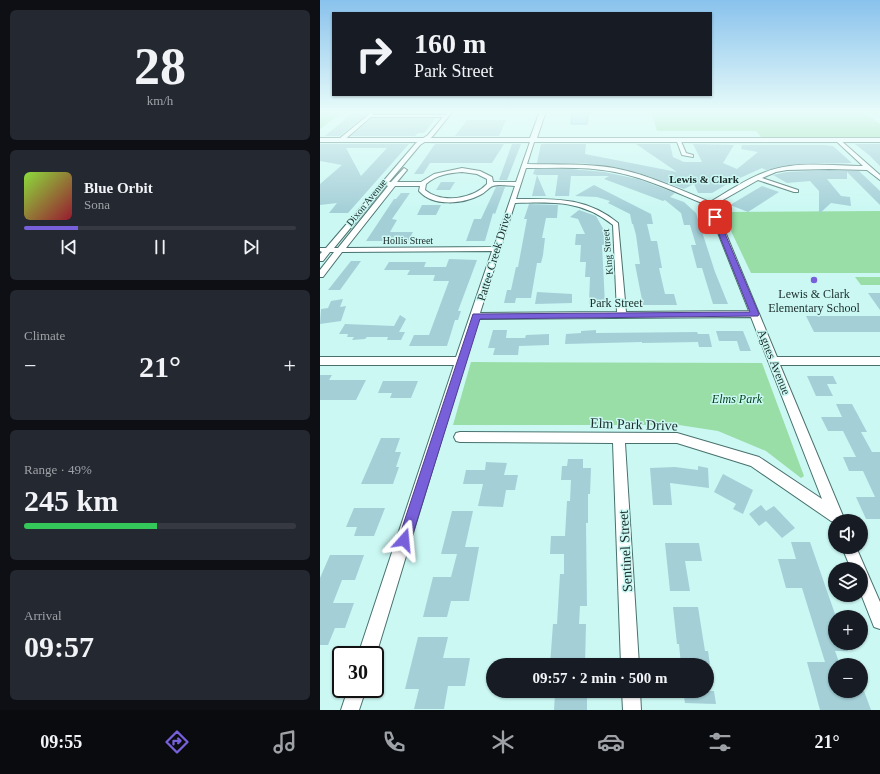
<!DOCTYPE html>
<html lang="en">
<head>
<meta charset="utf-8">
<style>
  :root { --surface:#171b24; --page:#242831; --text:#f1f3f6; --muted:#9ea1a6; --line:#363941; --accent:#7860db }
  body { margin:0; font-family:Georgia,serif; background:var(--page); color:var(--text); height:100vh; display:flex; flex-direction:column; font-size:15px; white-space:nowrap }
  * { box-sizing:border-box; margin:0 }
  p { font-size:13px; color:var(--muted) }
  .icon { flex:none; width:22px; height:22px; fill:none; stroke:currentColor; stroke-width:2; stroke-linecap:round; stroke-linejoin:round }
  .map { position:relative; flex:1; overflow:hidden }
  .sheet { display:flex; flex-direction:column; gap:10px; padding:10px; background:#0d0f14; width:320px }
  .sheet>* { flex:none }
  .banner { position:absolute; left:12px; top:12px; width:380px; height:84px; border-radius:0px; box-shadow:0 1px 3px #0004; background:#171b24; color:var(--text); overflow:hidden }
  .buttons { position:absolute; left:508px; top:514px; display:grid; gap:8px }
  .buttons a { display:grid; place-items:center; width:40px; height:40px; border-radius:50%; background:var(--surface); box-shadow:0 1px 3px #0004; font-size:20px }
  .speed { position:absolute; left:12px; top:646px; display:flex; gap:8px; font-size:20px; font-weight:700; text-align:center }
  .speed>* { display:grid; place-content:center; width:52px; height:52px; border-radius:50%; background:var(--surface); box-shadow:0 1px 3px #0004; line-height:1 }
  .speed .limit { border:2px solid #111; border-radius:6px; background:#fff; color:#111 }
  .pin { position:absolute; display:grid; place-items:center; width:34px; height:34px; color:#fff; margin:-17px; border-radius:8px; box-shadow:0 2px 6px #0006 }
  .me { position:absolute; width:44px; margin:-22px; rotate:18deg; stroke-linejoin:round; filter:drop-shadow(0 0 3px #0008) }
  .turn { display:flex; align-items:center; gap:14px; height:84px; padding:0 16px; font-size:18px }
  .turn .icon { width:52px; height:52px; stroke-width:2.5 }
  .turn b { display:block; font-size:28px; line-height:34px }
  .big { font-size:30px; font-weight:700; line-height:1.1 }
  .sheet .card { flex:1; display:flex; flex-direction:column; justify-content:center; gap:6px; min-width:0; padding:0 14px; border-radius:6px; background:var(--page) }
  .sheet .dial { align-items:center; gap:0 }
  .dial b { font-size:52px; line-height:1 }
  .song { display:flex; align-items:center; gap:12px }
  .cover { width:48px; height:48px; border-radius:6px; background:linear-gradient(135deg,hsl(90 70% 55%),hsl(350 70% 35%)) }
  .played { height:4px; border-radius:2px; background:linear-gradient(90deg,var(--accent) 20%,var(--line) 20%) }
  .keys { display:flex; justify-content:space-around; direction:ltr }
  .heat { display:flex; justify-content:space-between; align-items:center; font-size:22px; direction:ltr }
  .charge { height:6px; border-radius:3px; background:linear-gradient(90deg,#34c759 49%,var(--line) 0) }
  .trip { position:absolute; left:166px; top:658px; width:228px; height:40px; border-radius:20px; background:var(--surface); box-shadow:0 1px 3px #0004; font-weight:700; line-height:40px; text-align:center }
  .menu { display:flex; height:64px; justify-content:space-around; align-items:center; background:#090b0e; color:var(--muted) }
  .menu .icon { width:28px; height:28px }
  .menu .current { color:var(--accent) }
  .menu b { font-size:18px; color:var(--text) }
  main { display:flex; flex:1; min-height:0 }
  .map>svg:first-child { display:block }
  .green { fill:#98dea6 }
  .water { fill:#9cd7f3; stroke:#75a3b7 }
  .building { fill:#a4cfd7; fill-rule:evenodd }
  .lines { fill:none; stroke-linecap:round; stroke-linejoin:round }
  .minor-casing { stroke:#48716e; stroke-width:2 }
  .tertiary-casing { stroke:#48716e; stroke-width:2 }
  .minor { fill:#fff; fill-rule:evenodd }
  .tertiary { fill:#fff; fill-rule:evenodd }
  .route { fill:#7860db; stroke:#4e3e8e }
  .poi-dot { fill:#7860db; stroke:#cbf8f3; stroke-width:1.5 }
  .labels { text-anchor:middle; stroke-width:3; stroke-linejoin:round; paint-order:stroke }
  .far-street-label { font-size:10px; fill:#1a2b2a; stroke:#cbf8f3 }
  .far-neighbourhood-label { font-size:11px; font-weight:bold; fill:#1a2b2a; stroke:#cbf8f3 }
  .street-label { font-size:12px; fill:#1a2b2a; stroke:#cbf8f3 }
  .poi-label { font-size:12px; fill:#1a2b2a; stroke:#cbf8f3 }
  .park-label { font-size:12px; font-style:italic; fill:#02431b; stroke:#cbf8f3 }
  .near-street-label { font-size:14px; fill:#1a2b2a; stroke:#cbf8f3 }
</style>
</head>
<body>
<main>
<section class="sheet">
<div class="card dial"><b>28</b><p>km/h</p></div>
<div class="card">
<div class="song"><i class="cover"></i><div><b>Blue Orbit</b><p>Sona</p></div></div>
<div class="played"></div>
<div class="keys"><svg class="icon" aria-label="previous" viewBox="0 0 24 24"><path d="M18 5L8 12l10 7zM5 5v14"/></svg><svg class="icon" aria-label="pause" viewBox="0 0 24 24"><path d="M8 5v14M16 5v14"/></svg><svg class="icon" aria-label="next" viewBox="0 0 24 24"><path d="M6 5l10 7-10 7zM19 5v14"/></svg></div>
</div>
<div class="card"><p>Climate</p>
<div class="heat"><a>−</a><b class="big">21°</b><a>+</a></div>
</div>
<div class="card"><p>Range · 49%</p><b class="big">245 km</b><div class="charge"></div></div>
<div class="card"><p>Arrival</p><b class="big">09:57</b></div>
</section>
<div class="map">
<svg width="560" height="710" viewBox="0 0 560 710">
  <rect width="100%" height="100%" fill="#cbf8f3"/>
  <!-- green -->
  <path class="green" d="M0,111H24L0,129Z
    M329,111H560V114H547L560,124V138L441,137L436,131H337L332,115Z
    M560,211V273H431L402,212Z
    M535,277H560V285H541Z
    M151,362L442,363L484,476L481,478L446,451L398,431L359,425H133Z"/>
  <!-- water -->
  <path class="water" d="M252,113H268L267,124H251Z"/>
  <!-- building -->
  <path class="building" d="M61,111H122L120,114H55L56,112Z
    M34,112H49L20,136H5Z
    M52,118H116L104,133H98L95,136H31Z
    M147,120H186L179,136H135Z
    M0,144H89L28,213H9L17,203L0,205V184L22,165L0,161ZM26,148H67L41,176Z
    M115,144H184L172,163H110L103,174H94Z
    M192,144H201L187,180H179Z
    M221,144H266L265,154L357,172L316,144H350L353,157L364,162H382L373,144L414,145L403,163L417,169L438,152L421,149L422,145H504L513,146L532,163L480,164L446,170L442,168L409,183L392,193H378L374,184L364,189L331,177L294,167L261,163H217Z
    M535,144H560V166L549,155Z
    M215,169H251L284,172L318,179L355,193L350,197L364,202L376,213L395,272L408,304H393L382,268H377L371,245H376L370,225H364L361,213L345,200L343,201L284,179L289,176H251L249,196H235L238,175H217L226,196H212L217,175L213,174Z
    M509,170L539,171L560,191V205L527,172V179H507L521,196L530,197L531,206L511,203L499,214V191L490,181L467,183L453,175L467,172Z
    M121,182H135L130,190H116Z
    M274,185L331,214L333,224H327L331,241H337L342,268H339L345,294H354L357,305H323L315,264H320L316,235L313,224H312L310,214L288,203L290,201L277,197L255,196Z
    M442,186L459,192L428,212L410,205Z
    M176,187H185L175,214L173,213L165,241H146L154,219H161Z
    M81,193H90L72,219L77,220L70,232H93L88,241H46L74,199H76Z
    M209,204L238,205L237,218H226L222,238H225L223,255L221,263H217L211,298H196L195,303H184L187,290H191L196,267H198L207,219H204Z
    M102,205H121L116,215H97Z
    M259,210L276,216L285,232V245H282L285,304H269L270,277H265L266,262H260L261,245H255L256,234H265L258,219L250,217Z
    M129,259L157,260L138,311H141L138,320H135L127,346H89L94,335H109L129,281H113L115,275H87L90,270H64L69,262H106L104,267H126Z
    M31,261H41L20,290H8Z
    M217,292L252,294V303L215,304Z
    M548,293H560V310Z
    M23,299L20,307L26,306L21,321L0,324L1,309L8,308L11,301Z
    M80,315L86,319L79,332H85L81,340H67L68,337H47L45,339L32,340L34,337H27L28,334H19L25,324L74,326Z
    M486,316H560V332H494Z
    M173,330H187L186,338H205L206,335L229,334V345L199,346L198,355H173L175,348H168Z
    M276,330V333L377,332L378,334H389L392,347H379L378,342L322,343V342L245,344L246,334L261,333V331Z
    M396,331H423L431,351H420L417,341H399Z
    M0,375H12L9,380H46L36,400H0Z
    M487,376H513L517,384H507L513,396H496Z
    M63,381H98L91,398H70L72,393H58Z
    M516,404H532L547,432H541L552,452H560V519H546L536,497H555L543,471H529L523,457H536L523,431H508L501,417H522Z
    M61,438H80L75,452H81L76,467H79L73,484H41Z
    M248,459H263V468H271L270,494H268V523H266L267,606H260L259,624H266L265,665H230L233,624H237L240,574H244V554H230L231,536H245L247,501H250L251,480H241L242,466H247Z
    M166,462L187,463L184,475H198L195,490H186L183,507L158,506L163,484H143L146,470H165Z
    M378,466L388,468L389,488L350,483L352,505H333L330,468L355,467L378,470Z
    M403,474L433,490L423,514L413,509L416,504L394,492Z
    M441,505L446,511L454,506L475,528L462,538L446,521L439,526L429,514Z
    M34,508H65L54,536H34L37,527H26Z
    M132,511H153L145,547H159L149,601H131L127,617H103L113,577H131L137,554H121Z
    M471,542H490L515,614V643H525L528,651H515L520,665H515V691H544L551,710H500L487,662H505L482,588H466L458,559H476Z
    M345,543H379L382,561H365L370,591H350Z
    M10,555H44L35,580H22L13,603H34L25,628H15L8,645H0V578Z
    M353,607H378L385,651H388L390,665H361L359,644H357Z
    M98,637H128L123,658H150L145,686H128L124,709H94L99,689H85Z
    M363,691H394L396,704L365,703Z
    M235,694H267V710H234Z"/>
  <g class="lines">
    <!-- minor casing -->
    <g class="minor-casing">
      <path id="minor" d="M51,111H55L53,115H126L128,111H133L112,137L100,145L69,182H71L84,168L87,170L77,182H101L114,174L142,168L160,171L172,177L173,182H196L211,139L213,138L215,139L207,164C236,165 265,163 294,168C327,174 358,189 390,202C407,192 425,180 443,173C474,160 511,166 543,166L514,139L518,138L560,175V180L547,170L509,169L467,170L456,172L442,178L478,190V192H474L438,180L394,205L457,357H560V365H460L523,516L521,521H515V522L511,521L431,466L357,443H305L319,665H301L293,443L140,442L136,441L134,437L136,433L140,432L357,433L439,457L502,499L431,317L158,319L56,655L55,656V655H38L134,365H0V357H136L172,251L22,252L3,277H0V270L14,252H10L3,261H0V254L2,252L0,251V248H6L96,143L108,135L123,117H51L23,141H19V139L48,115ZM206,168C236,168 266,166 295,172C327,178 357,193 387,205L429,311L306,312L298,223C266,197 236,199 196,199ZM142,172L157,174L167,179V184C153,199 122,204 105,190L106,184C116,175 129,173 142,172ZM66,185L68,186L18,248H14ZM75,186H100L99,191C113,207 143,204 160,195C165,193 169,187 173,186C179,184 188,186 195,186L174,247L26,248ZM195,203C233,202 262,200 293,225L297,312L160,313Z
        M356,139H360L366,153L373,155V157L362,155Z
        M522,547H536L560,602V629L554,627L541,594V569H531Z
        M28,689H46L39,710H21Z
        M302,691H320L321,710H303Z"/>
    </g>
    <!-- tertiary casing -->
    <g class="tertiary-casing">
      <path id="tertiary" d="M220,111H226L217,138H560V142H0V138H210Z"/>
    </g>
    <!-- minor -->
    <use href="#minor" class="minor"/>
    <!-- tertiary -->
    <use href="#tertiary" class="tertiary"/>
  </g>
  <!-- sky -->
  <linearGradient id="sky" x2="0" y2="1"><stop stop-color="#89c2ec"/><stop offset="0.53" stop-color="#e8fcfa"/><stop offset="1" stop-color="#e8fcfa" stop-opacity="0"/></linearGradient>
  <rect width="560" height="211" fill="url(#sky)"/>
  <!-- route -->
  <path class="route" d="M393,216L398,217L439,314L438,316L160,319L91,540L89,545L84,547L79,545L78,540L153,314L430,312L392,217Z"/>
  <!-- markers -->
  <circle class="poi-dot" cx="494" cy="280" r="4"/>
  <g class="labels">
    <!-- far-street labels -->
    <g class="far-street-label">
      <text transform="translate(46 202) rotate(-51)" y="4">Dixon Avenue</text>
      <text x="88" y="244">Hollis Street</text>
      <text transform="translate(287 252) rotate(-95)" y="4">King Street</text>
    </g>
    <!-- far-neighbourhood labels -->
    <g class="far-neighbourhood-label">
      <text x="384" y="183">Lewis &amp; Clark</text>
    </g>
    <!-- street labels -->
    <g class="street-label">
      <text transform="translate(174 257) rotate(-73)" y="4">Pattee Creek Drive</text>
      <text x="296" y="307">Park Street</text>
      <text transform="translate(454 362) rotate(68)" y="4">Agnes Avenue</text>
    </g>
    <!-- poi labels -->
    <g class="poi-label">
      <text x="494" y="298">Lewis &amp; Clark<tspan x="494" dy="14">Elementary School</tspan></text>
    </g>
    <!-- park labels -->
    <g class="park-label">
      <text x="417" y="403">Elms Park</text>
    </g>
    <!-- near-street labels -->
    <g class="near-street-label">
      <text transform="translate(314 424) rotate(2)" y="5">Elm Park Drive</text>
      <text transform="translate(305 551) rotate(-93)" y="5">Sentinel Street</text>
    </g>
  </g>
</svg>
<div class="buttons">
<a><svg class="icon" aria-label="sound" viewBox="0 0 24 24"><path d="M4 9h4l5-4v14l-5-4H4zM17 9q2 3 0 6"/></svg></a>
<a><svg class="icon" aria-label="layers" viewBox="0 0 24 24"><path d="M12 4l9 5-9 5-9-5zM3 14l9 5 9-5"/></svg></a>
<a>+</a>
<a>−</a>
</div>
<div class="speed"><div class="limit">30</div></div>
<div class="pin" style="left:395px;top:217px;background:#d93025"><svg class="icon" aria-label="arrive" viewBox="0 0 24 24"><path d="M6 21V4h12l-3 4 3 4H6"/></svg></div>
<svg class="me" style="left:84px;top:540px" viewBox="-20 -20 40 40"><path d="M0-17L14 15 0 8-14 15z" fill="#7860db" stroke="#fff" stroke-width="4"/></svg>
<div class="trip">09:57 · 2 min · 500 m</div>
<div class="banner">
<div class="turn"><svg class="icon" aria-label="right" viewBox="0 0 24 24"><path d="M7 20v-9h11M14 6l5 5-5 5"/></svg><div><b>160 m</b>Park Street</div></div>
</div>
</div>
</main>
<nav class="menu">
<b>09:55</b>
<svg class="icon current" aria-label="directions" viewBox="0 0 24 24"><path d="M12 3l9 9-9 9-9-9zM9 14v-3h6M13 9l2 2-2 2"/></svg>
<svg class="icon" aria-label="music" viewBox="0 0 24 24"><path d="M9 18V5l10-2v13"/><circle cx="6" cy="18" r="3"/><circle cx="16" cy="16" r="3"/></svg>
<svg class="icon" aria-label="phone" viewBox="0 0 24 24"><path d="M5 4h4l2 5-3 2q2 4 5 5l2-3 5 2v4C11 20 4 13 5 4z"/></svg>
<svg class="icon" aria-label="climate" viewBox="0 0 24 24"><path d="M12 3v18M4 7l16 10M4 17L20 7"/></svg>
<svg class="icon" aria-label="car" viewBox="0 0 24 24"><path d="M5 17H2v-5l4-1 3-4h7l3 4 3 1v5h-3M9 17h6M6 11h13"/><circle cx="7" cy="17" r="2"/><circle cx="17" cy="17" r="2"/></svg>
<svg class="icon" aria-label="filters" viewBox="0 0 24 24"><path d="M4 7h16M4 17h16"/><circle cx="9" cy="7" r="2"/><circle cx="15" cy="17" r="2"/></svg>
<b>21°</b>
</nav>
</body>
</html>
